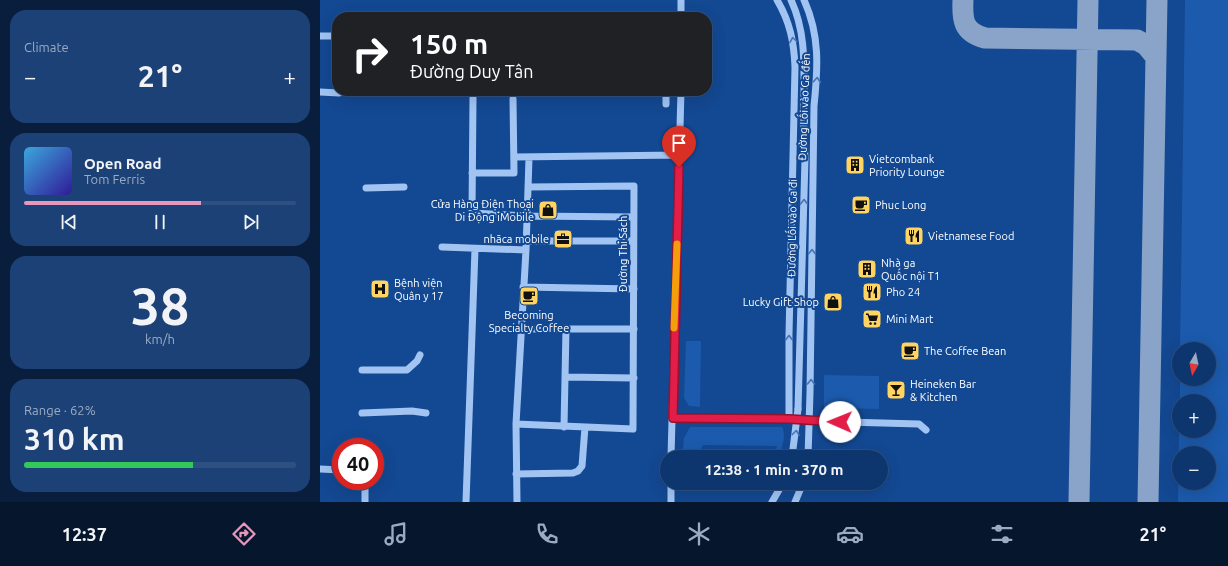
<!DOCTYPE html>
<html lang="en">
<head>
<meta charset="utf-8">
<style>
  :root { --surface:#0e366e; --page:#1c4176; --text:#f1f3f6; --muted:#9babc2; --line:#2e5081; --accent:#e797bd }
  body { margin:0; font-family:Ubuntu,sans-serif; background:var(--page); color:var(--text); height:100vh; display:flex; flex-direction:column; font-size:15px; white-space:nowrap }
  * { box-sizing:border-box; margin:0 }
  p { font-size:13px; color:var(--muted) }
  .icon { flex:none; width:22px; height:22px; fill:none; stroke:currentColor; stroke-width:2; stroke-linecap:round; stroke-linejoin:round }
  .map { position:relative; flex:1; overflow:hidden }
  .sheet { display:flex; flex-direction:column; gap:10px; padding:10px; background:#081e3c; width:320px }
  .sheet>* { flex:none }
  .banner { position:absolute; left:12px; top:12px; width:380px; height:84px; border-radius:16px; box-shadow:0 4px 16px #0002,0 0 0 1px var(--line); background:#202124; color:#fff; overflow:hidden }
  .needle { width:26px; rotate:189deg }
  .controls { position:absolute; left:852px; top:342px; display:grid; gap:8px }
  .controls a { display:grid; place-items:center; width:44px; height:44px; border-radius:50%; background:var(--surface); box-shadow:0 4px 16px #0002,0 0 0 1px var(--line); font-size:20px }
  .speed { position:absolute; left:12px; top:438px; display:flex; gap:8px; font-size:20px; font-weight:700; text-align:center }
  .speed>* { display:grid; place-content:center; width:52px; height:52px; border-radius:50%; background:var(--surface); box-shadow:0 4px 16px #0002,0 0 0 1px var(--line); line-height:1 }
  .speed .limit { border:6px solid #d22; background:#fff; color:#111 }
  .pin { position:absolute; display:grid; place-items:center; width:34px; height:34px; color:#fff; margin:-41px -17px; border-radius:50% 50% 50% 0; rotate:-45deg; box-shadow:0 0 4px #0007 }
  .pin .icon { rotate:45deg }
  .me { position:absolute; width:44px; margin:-22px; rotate:271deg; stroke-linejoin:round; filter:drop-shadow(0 0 3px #0008) }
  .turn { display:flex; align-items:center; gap:14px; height:84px; padding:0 12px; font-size:18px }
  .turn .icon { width:52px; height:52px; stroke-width:2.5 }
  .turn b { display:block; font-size:28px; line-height:34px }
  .big { font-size:30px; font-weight:700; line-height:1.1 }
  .sheet .card { flex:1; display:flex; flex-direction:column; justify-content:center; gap:6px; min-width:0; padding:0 14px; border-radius:16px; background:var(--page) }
  .sheet .dial { align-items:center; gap:0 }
  .dial b { font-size:52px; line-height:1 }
  .song { display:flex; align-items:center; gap:12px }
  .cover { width:48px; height:48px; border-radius:6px; background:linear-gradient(135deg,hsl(200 70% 55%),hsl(250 70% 35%)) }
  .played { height:4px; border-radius:2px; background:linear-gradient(90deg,var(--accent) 65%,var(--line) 65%) }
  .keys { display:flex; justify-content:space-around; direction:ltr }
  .heat { display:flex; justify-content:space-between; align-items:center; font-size:22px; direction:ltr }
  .charge { height:6px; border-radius:3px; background:linear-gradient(90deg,#34c759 62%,var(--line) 0) }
  .trip { position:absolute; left:340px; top:450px; width:228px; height:40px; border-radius:20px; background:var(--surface); box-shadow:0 4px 16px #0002,0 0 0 1px var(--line); font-weight:700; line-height:40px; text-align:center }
  .menu { display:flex; height:64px; justify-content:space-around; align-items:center; background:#06162c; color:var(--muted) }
  .menu .icon { width:28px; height:28px }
  .menu .active { color:var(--accent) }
  .menu b { font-size:18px; color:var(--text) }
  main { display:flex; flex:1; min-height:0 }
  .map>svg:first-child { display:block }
  .green { fill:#1b5aac; fill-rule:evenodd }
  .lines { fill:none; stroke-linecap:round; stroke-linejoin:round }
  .taxiway { stroke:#89a4c8; stroke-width:21 }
  .minor { stroke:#a1c4f2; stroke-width:7 }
  .minor-bridge { stroke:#a1c4f2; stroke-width:7 }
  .oneway { stroke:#4573b4 }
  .route-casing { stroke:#92132f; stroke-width:10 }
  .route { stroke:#e11d48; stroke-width:7 }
  .slow { stroke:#f59e0b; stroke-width:7 }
  .labels { text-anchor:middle; stroke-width:4; stroke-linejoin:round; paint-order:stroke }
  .street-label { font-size:11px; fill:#fff; stroke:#134892 }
  .poi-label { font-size:11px; fill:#fff; stroke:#134892; text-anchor:start }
</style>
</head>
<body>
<main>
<section class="sheet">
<div class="card"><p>Climate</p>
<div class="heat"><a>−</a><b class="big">21°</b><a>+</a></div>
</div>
<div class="card">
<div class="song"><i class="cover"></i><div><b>Open Road</b><p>Tom Ferris</p></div></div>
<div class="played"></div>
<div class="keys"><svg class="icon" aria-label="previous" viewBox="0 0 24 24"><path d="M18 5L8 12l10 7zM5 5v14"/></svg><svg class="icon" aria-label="pause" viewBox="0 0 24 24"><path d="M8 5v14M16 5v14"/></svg><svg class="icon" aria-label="next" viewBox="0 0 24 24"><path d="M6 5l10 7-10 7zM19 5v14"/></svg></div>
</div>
<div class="card dial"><b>38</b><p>km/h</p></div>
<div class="card"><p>Range · 62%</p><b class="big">310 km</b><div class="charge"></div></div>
</section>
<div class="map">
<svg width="908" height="502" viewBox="0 0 908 502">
  <rect width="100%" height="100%" fill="#134892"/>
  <!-- green -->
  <path class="green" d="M865,0H908V502H858L859,431H889V401H860V379H889V349H860ZM859,453H889V483H859Z
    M366,341H381L380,407L369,406L364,398Z
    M504,375L559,376V409L504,408Z
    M370,427H462C467,435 461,449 460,457H452L457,447L456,446L385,445H383L376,457H362L364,438Z"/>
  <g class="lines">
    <!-- taxiway -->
    <path class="taxiway" d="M643,0C642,20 643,32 665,38L817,40L826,45L836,57
      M759,502L768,0
      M828,502L837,0"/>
    <!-- minor -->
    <path class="minor" d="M457,0C470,22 474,42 475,67L469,335V419
      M471,0C486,32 484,66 484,100C483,120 484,140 485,159L478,409
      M484,0C500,35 498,68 494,106L490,393L488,457
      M361,17V0
      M0,36H16
      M0,92L19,93
      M153,98L152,213L207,216L314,217
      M346,104V91
      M194,157L359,155
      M152,173H194L193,99
      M46,188L84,187
      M207,241H313
      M122,247L206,250
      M203,287L314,289
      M201,329H314
      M42,370H87L97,361L100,355
      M245,377L314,378
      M42,413L92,411L106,413
      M353,418L469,419L489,421L599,424L606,430
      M196,424L313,429L314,186L208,187
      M244,427L246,328
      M351,457L361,91
      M0,469L21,470
      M196,474L253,473L258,471L262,466L265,427
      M45,502V481
      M146,502L155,249
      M197,502L196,424L206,250L209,158
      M351,502V483
      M452,502L463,483
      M475,502L483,483"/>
    <!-- minor-bridge -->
    <path class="minor-bridge" d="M472,457L478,409"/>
  </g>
  <!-- one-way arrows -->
  <defs><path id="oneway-chevron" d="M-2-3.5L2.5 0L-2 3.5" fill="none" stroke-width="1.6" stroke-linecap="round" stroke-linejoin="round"/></defs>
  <g class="oneway">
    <use href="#oneway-chevron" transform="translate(473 40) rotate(-99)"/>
    <use href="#oneway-chevron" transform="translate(497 80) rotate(-85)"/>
    <use href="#oneway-chevron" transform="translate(484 202) rotate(-89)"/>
    <use href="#oneway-chevron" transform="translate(492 252) rotate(-89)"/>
    <use href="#oneway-chevron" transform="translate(469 338) rotate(-90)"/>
    <use href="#oneway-chevron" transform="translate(491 382) rotate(-89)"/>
    <use href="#oneway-chevron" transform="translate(476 433) rotate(-83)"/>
  </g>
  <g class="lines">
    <!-- route casing -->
    <g class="route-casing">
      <path id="route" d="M359,167L353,418L469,419L520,422"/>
    </g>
    <!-- route -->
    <use href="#route" class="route"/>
    <!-- slow -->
    <path class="slow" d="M354,328L357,244"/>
  </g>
  <!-- icons -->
  <defs>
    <g id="building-square" transform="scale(1)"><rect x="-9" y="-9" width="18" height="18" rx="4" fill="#ffd461" stroke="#134892"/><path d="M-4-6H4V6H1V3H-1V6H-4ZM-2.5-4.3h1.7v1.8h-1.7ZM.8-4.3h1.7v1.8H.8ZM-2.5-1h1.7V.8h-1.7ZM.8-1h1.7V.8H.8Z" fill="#111"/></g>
    <g id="cafe-square" transform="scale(1)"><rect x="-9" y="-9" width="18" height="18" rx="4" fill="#ffd461" stroke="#134892"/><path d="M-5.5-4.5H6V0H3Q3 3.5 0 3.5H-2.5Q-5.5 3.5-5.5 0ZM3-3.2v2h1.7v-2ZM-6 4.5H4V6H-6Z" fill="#111"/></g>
    <g id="shop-square" transform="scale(1)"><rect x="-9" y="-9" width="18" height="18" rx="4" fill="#ffd461" stroke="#134892"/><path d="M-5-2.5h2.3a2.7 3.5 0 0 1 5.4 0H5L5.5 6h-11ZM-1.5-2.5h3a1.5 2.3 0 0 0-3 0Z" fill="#111"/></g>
    <g id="restaurant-square" transform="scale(1)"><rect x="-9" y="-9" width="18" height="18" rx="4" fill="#ffd461" stroke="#134892"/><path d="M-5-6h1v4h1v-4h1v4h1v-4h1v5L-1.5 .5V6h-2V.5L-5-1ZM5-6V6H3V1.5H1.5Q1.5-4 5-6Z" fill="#111"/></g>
    <g id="office-square" transform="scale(1)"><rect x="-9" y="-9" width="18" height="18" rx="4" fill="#ffd461" stroke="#134892"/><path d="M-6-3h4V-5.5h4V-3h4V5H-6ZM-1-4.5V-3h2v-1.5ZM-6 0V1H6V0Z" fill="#111"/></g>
    <g id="hospital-square" transform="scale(1)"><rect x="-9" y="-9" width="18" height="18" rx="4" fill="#ffd461" stroke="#134892"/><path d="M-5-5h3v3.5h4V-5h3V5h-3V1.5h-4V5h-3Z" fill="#111"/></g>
    <g id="supermarket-square" transform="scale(1)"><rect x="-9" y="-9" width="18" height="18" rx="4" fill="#ffd461" stroke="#134892"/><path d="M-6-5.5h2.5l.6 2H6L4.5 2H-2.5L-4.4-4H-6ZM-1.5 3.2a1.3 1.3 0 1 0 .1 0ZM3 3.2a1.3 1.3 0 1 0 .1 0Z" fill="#111"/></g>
    <g id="bar-square" transform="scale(1)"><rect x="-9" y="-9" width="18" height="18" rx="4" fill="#ffd461" stroke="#134892"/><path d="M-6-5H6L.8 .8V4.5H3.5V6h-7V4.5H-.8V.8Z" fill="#111"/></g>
  </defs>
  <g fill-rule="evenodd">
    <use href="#building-square" x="535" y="165"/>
    <use href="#cafe-square" x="541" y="205"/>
    <use href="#shop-square" x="228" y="210"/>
    <use href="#restaurant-square" x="594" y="236"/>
    <use href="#office-square" x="243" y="239"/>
    <use href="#building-square" x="547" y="269"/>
    <use href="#hospital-square" x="60" y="289"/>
    <use href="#restaurant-square" x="552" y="292"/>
    <use href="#cafe-square" x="209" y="296"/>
    <use href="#shop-square" x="513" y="302"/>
    <use href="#supermarket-square" x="552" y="319"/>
    <use href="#cafe-square" x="590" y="351"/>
    <use href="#bar-square" x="576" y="390"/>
  </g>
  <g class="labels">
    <!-- street labels -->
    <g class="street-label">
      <text transform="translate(484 107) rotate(-88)" y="4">Đường Lối vào Ga đến</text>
      <text transform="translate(472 228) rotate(-89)" y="4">Đường Lối vào Ga đi</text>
      <text transform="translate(303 254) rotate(-90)" y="4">Đường Thi Sách</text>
    </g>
    <!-- poi labels -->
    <g class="poi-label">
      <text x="549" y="163">Vietcombank<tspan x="549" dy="13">Priority Lounge</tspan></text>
      <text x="214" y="208" text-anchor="end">Cửa Hàng Điện Thoại<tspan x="214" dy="13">Di Động iMobile</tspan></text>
      <text x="555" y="209">Phuc Long</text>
      <text x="608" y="240">Vietnamese Food</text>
      <text x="229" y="243" text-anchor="end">nhãca mobile</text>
      <text x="561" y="267">Nhà ga<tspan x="561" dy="13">Quốc nội T1</tspan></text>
      <text x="74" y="287">Bệnh viện<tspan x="74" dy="13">Quân y 17</tspan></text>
      <text x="566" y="296">Pho 24</text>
      <text x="499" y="306" text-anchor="end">Lucky Gift Shop</text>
      <text x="209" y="319" text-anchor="middle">Becoming<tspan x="209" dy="13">Specialty Coffee</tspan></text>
      <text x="566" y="323">Mini Mart</text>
      <text x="604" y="355">The Coffee Bean</text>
      <text x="590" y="388">Heineken Bar<tspan x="590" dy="13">&amp; Kitchen</tspan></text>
    </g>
  </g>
</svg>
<div class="controls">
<a><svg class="needle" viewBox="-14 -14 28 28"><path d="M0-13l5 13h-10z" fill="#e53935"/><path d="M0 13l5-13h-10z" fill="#9babc2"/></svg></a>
<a>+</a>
<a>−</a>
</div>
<div class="speed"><div class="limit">40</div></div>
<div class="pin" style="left:359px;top:167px;background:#d93025"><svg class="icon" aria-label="arrive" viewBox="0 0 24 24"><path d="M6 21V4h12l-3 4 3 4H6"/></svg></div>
<svg class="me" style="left:520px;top:422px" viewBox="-20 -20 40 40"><circle r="19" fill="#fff"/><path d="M0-13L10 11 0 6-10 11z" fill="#e11d48"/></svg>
<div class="trip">12:38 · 1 min · 370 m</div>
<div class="banner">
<div class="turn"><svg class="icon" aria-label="right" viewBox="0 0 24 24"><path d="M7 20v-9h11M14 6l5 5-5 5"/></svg><div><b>150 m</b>Đường Duy Tân</div></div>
</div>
</div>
</main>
<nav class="menu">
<b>12:37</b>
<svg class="icon active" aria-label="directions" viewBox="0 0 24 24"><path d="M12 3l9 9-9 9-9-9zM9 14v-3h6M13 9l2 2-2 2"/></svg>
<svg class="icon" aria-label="music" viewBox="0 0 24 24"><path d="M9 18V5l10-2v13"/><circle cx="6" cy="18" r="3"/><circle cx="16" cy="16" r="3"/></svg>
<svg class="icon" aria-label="phone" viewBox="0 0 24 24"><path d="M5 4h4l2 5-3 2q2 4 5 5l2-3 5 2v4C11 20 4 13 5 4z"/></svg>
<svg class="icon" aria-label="climate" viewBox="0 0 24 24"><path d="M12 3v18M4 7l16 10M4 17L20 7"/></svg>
<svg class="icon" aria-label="car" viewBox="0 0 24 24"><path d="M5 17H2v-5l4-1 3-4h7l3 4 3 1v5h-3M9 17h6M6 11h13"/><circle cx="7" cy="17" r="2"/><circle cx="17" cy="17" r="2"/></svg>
<svg class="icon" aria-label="filters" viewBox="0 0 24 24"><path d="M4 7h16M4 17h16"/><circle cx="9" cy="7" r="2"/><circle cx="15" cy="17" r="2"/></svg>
<b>21°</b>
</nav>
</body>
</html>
